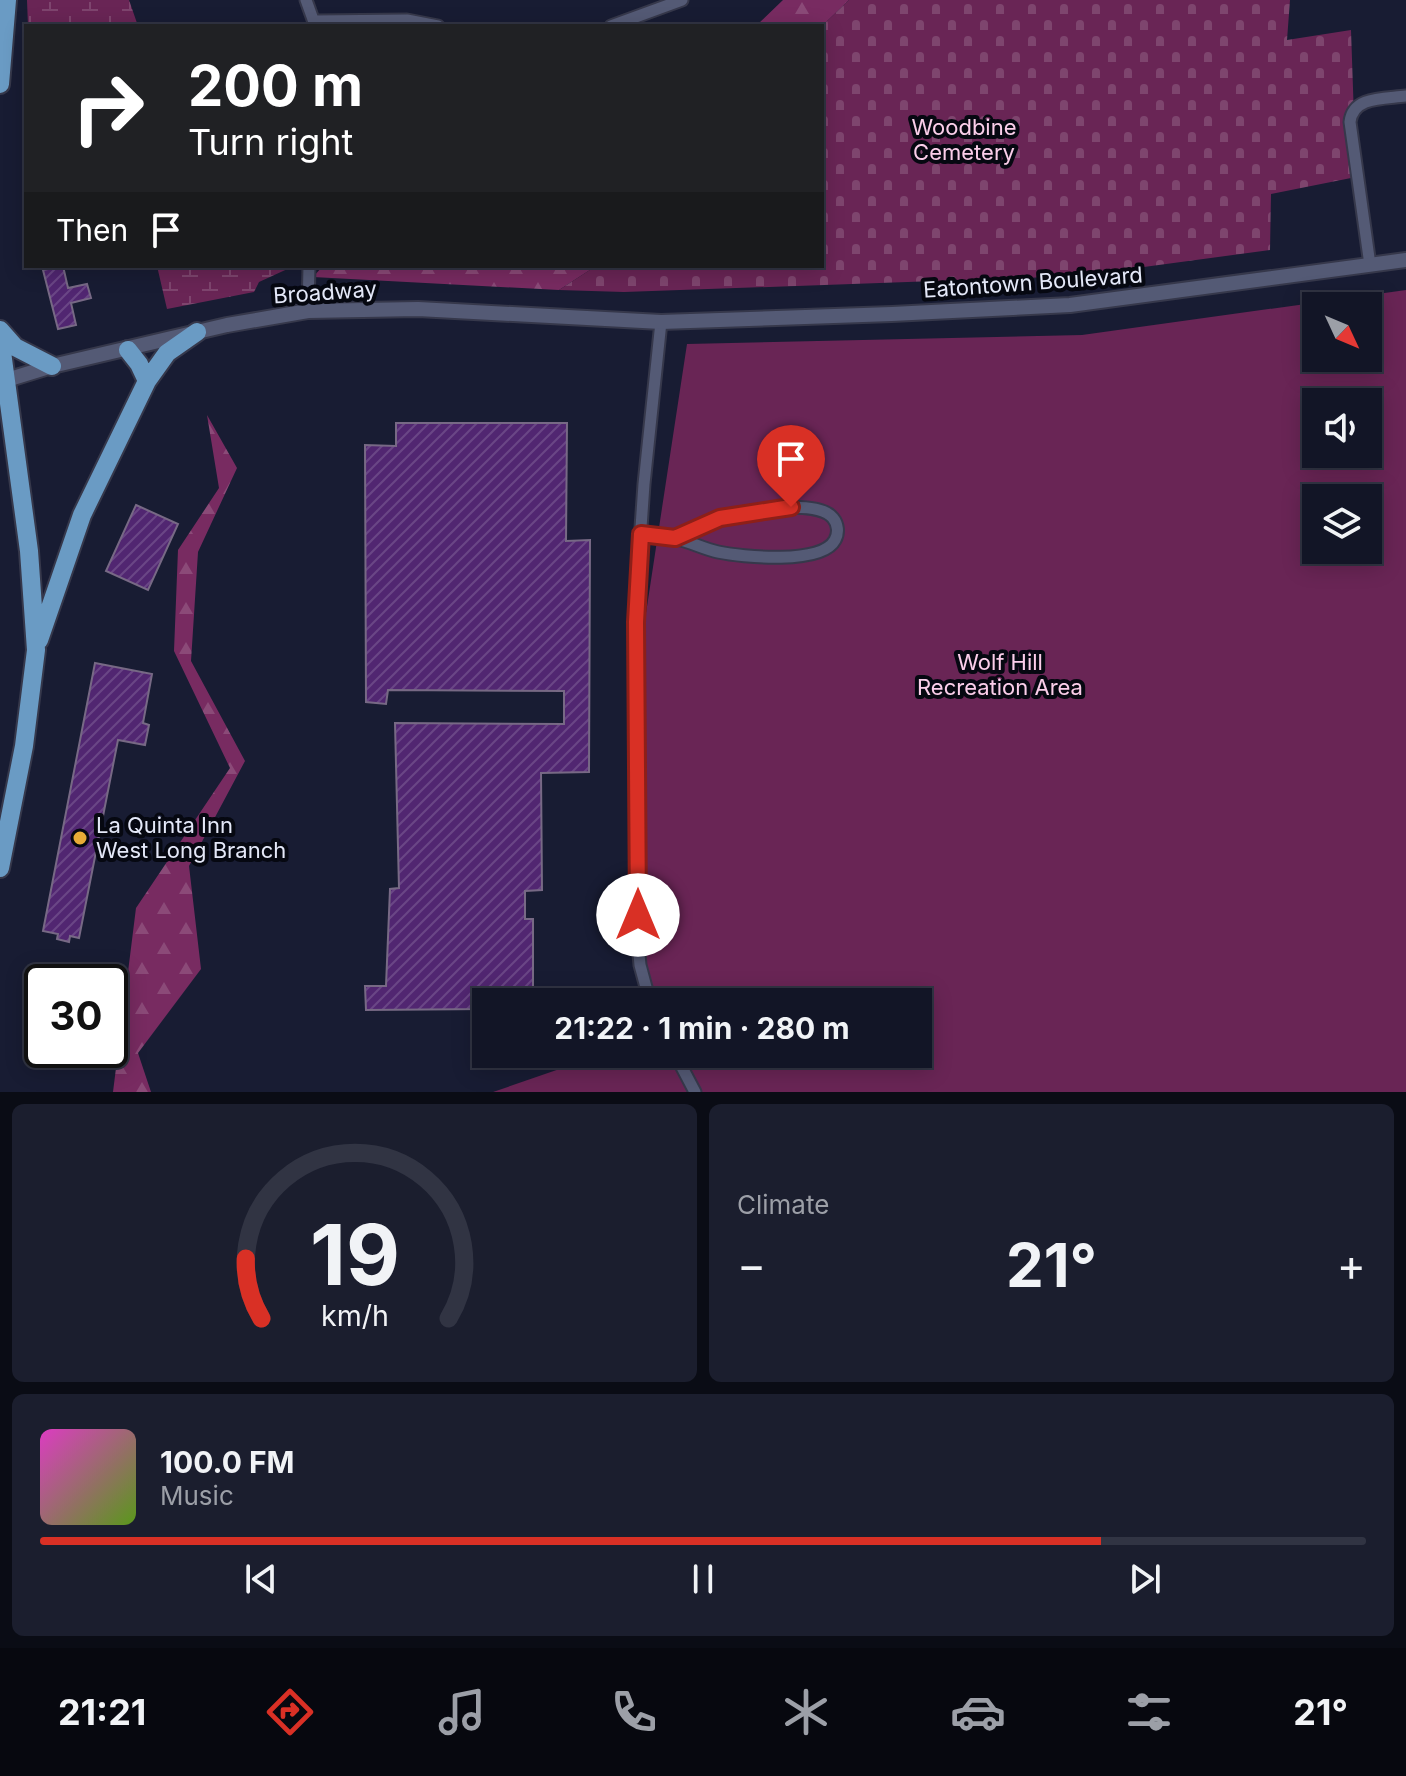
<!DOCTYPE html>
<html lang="en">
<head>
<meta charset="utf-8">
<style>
  :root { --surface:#121526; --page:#1b1e2e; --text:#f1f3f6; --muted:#9c9fa7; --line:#313443; --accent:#d93025 }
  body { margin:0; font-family:Inter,sans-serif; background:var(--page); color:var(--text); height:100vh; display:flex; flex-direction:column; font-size:30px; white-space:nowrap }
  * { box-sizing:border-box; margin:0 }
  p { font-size:26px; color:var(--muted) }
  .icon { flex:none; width:44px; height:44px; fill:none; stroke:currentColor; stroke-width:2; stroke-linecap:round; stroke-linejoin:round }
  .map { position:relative; height:1092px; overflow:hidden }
  .sheet { display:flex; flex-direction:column; gap:12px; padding:12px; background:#0a0c15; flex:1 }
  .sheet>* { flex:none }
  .hud { position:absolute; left:24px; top:24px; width:800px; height:244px; border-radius:0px; box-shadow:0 4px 20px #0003,0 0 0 2px var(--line); background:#202124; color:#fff; overflow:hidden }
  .needle { width:52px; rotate:134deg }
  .fabs { position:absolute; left:1302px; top:292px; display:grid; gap:16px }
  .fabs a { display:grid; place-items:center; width:80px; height:80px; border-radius:0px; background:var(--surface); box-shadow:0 4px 20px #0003,0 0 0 2px var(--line); font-size:40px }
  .speed { position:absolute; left:24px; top:964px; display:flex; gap:16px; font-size:40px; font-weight:700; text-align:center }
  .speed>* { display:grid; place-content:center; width:104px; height:104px; border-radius:50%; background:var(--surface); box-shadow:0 4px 20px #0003,0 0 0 2px var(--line); line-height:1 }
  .speed .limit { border:4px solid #111; border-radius:12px; background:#fff; color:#111 }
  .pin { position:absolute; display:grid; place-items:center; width:68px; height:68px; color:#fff; margin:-82px -34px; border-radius:50% 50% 50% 0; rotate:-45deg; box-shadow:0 0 8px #0007 }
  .pin .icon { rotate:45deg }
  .me { position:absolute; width:88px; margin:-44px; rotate:0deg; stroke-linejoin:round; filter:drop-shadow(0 0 6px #0008) }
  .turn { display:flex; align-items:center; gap:28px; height:168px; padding:0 32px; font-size:36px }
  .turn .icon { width:104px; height:104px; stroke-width:2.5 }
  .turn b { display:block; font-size:56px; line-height:68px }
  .then { display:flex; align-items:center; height:76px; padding:0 32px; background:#0003; gap:16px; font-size:30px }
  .big { font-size:60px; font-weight:700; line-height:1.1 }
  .sheet .widget { flex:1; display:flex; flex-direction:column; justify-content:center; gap:12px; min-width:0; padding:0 28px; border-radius:12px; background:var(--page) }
  .sheet .dial { align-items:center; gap:0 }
  .dial svg { height:208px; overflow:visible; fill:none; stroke:var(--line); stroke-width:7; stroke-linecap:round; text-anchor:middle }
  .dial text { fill:var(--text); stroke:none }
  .song { display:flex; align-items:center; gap:24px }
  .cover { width:96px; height:96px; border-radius:12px; background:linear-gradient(135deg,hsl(310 70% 55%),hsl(90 70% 35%)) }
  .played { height:8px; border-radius:4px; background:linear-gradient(90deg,var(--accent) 80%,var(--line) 80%) }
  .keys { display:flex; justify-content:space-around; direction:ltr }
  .heat { display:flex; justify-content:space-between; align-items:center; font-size:44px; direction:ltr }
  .sheet .tiles { flex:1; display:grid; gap:12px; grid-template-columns:1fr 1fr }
  .widget:last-child { grid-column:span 2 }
  .trip { position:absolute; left:472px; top:988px; width:460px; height:80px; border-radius:0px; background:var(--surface); box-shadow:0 4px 20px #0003,0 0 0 2px var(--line); font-weight:700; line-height:80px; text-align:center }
  .dock { display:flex; height:128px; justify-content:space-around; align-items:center; background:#07080f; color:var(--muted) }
  .dock .icon { width:56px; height:56px }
  .dock .on { color:var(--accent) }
  .dock b { font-size:36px; color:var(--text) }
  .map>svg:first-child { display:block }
  .forest { fill:url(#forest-firs) }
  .wetland { fill:url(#wetland-marsh) }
  .cemetery { fill:url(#cemetery-stones) }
  .green { fill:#692555; fill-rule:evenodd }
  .building { fill:url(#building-hatch); stroke:#776985; stroke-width:2 }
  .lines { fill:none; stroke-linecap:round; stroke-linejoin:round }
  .minor-casing { stroke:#36384b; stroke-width:15 }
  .tertiary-casing { stroke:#36384b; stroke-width:18 }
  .trunk-casing { stroke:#36384b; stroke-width:22 }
  .minor { stroke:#545a75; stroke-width:11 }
  .tertiary { stroke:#545a75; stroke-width:14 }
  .trunk { stroke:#6a9bc4; stroke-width:18 }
  .route-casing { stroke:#8d1f18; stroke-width:20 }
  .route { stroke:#d93025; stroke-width:14 }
  .poi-dot { fill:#e8ab37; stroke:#060811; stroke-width:3 }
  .labels { text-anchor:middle; stroke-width:8; stroke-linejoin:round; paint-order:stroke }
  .park-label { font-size:22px; fill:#fbceea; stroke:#060811 }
  .street-label { font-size:22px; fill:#e4e8f8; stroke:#060811 }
  .poi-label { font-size:22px; fill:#e4e8f8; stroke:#060811; text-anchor:start }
</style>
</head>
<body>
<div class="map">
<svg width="1406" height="1092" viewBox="0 0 1406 1092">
  <defs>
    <pattern id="forest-firs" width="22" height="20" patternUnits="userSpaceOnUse" patternTransform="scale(2)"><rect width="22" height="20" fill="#782b61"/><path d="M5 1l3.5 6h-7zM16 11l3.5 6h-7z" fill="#8b4a78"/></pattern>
    <pattern id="wetland-marsh" width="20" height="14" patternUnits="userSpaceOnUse" patternTransform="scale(2)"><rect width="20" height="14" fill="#692555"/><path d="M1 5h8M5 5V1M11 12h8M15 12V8" fill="none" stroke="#7e456e"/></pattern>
    <pattern id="cemetery-stones" width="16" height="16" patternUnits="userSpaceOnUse" patternTransform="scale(2)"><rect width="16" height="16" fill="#692555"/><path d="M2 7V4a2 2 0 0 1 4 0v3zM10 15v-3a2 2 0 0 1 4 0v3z" fill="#7e456e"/></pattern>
    <pattern id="building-hatch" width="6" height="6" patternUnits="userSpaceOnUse" patternTransform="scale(2)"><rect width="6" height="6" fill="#512671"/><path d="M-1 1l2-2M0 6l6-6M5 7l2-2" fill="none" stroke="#6a4686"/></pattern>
  </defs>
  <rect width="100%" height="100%" fill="#181c33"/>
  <!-- forest -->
  <path class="forest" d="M783,0H849L822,26H756Z
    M323,266H596L559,290L313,277Z
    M207,415L237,468L198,552L191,661L245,761L189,866L201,969L138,1053L151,1092H113L136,908L230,768L174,651L178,550L219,488Z"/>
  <!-- wetland -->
  <path class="wetland" d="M27,0H129L138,26H28Z
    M157,266H294L259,282L254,292L167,309Z"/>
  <!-- cemetery -->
  <path class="cemetery" d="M849,0H1290L1287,40L1351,30L1356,177L1271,194L1270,250L1077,276L624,292L559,290L596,266H822V26Z"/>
  <!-- green -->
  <path class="green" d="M1406,290V1092H493L603,1054H918V1002H655L642,963L637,672L687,344L1082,335ZM1316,306H1368V358H1316ZM1316,402H1368V454H1316ZM1316,498H1368V550H1316Z"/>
  <!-- building -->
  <path class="building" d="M63,266L68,288L87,284L91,298L71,303L76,325L58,329L43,270Z
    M396,423H567L566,541L590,540L589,772L541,773L542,890L525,891V919H533V1002H486V1009L366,1010L365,986H386L390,889L399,888L395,723L564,724V691L388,690L386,704L366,702L365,445L396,446Z
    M136,505L178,524L148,590L106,571Z
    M95,663L152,674L143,723L149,725L145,745L118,740L79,938L70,936L69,942L57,939L58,934L43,931Z"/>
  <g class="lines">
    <!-- minor casing -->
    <g class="minor-casing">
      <path id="minor" d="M306,0L315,25
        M316,21L407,20L438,26
        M611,26L682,0
        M1370,265L1350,122C1353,96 1384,99 1406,96
        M308,311L309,266
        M641,534C652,535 666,535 677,539C691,542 704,549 718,552C742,557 822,565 835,540C839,533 838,524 833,518C817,498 742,511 720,518C705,523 690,531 675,538
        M650,1002L640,965L638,944L636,600L644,484L661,322
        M675,1054L695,1092"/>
    </g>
    <!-- tertiary casing -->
    <g class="tertiary-casing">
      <path id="tertiary" d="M0,382L52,366L227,325L308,311L418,309L661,322L892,314L1070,305L1406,260"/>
    </g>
    <!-- trunk casing -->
    <g class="trunk-casing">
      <path id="trunk" d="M0,84L7,0
        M0,330L15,347L52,366
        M0,337L29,551L36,650L24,746L0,868
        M128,350L139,364L147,381
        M39,640L82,515L147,381L167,353L197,332"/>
    </g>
    <!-- minor -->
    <use href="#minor" class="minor"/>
    <!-- tertiary -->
    <use href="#tertiary" class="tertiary"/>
    <!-- trunk -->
    <use href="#trunk" class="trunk"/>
  </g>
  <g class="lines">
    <!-- route casing -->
    <g class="route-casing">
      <path id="route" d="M638,915L636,622L641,534L675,538L720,518L791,507"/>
    </g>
    <!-- route -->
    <use href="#route" class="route"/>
  </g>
  <!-- markers -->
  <circle class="poi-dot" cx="80" cy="838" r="8"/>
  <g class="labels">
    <!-- park labels -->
    <g class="park-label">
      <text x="964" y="135">Woodbine<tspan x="964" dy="25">Cemetery</tspan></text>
      <text x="1000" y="670">Wolf Hill<tspan x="1000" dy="25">Recreation Area</tspan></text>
    </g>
    <!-- street labels -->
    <g class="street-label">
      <text transform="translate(1033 282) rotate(-4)" y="8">Eatontown Boulevard</text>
      <text transform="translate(325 292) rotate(-4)" y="8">Broadway</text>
    </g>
    <!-- poi labels -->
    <g class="poi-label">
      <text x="96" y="833">La Quinta Inn<tspan x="96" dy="25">West Long Branch</tspan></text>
    </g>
  </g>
</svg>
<div class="fabs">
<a><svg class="needle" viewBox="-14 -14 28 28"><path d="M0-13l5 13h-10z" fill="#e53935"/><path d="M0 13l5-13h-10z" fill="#9c9fa7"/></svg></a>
<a><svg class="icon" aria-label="sound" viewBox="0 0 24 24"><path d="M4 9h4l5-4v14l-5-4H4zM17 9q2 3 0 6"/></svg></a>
<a><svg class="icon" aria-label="layers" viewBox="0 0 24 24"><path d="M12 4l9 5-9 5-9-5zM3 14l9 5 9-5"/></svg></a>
</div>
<div class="speed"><div class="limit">30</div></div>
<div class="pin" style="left:791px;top:507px;background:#d93025"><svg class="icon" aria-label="arrive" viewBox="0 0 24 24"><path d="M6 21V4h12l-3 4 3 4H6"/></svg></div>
<svg class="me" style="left:638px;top:915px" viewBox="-20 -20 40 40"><circle r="19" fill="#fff"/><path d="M0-13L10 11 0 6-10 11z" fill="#d93025"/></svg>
<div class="trip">21:22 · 1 min · 280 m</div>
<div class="hud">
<div class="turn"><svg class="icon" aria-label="right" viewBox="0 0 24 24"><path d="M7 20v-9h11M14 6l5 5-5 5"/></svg><div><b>200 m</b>Turn right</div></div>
<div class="then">Then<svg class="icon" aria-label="arrive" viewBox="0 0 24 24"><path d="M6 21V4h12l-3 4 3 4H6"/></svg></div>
</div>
</div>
<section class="sheet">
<div class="tiles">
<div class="widget dial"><svg viewBox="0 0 100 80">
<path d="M14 69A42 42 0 1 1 86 69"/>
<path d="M14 69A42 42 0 0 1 8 46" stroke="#d93025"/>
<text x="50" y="56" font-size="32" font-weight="700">19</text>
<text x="50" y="72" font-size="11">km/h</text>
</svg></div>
<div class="widget"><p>Climate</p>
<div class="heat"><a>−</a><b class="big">21°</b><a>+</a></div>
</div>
<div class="widget">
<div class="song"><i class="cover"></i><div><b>100.0 FM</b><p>Music</p></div></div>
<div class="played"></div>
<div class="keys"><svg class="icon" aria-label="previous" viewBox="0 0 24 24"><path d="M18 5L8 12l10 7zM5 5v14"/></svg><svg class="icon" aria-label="pause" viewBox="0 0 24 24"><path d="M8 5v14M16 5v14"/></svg><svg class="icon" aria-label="next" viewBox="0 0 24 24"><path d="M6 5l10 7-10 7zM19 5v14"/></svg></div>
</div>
</div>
</section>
<nav class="dock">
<b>21:21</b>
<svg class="icon on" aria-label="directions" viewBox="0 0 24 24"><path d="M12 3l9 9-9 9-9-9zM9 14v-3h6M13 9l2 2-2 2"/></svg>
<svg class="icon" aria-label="music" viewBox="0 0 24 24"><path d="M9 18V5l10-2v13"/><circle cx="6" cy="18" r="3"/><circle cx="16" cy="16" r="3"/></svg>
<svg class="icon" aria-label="phone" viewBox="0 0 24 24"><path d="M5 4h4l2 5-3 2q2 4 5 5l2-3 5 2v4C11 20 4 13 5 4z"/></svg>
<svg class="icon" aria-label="climate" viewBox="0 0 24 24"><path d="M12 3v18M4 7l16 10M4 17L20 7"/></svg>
<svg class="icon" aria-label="car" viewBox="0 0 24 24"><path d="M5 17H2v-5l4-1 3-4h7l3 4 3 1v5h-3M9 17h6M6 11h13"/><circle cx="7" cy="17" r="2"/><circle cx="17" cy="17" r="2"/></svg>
<svg class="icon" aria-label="filters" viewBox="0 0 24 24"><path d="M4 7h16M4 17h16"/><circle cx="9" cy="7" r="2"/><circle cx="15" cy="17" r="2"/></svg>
<b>21°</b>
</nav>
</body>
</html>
